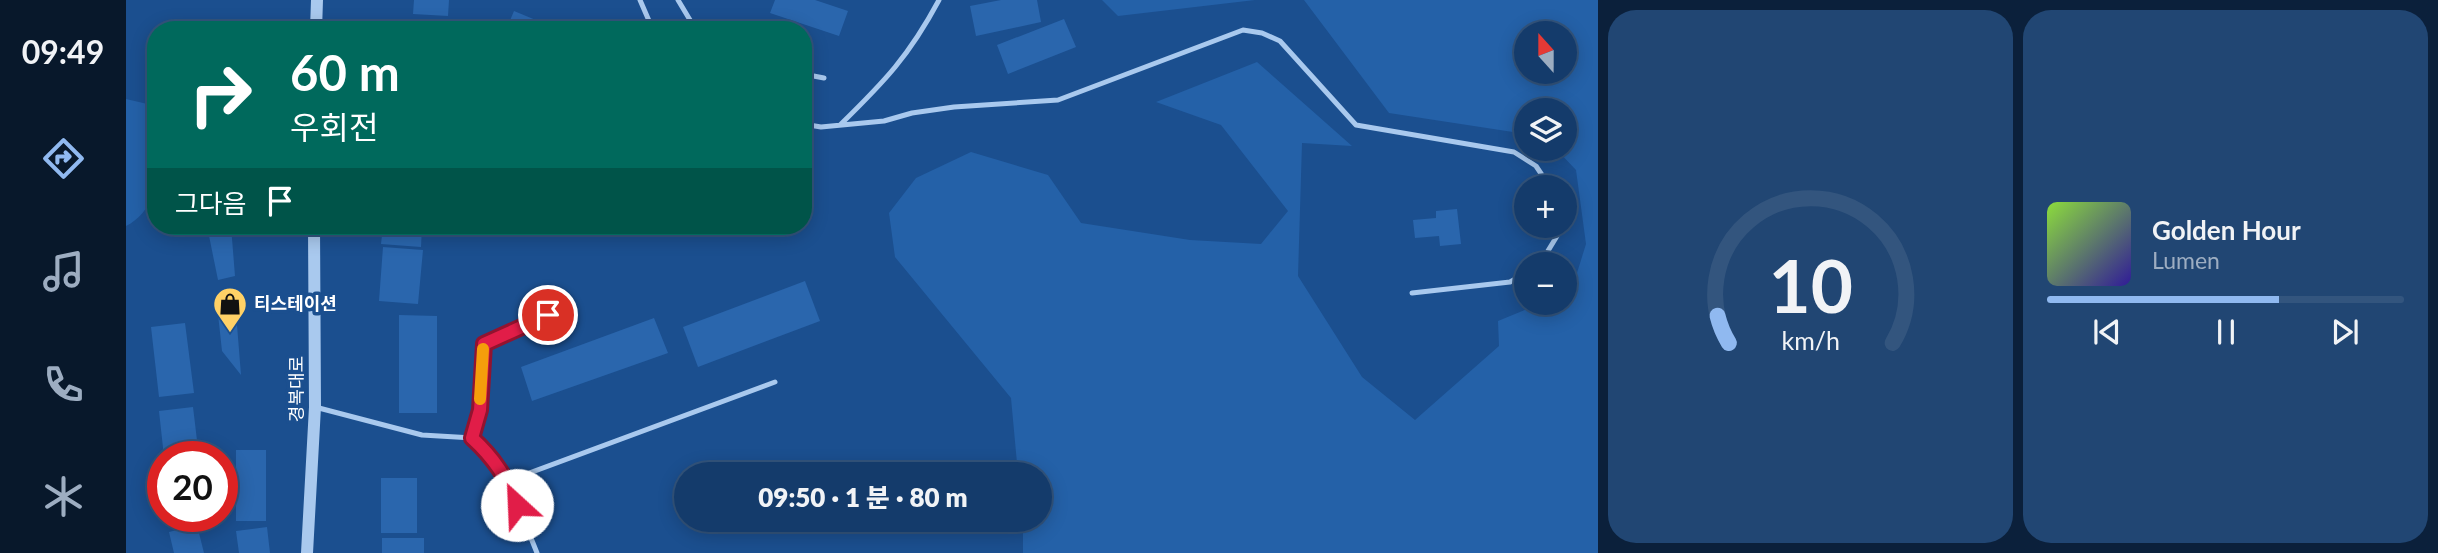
<!DOCTYPE html>
<html lang="ko">
<head>
<meta charset="utf-8">
<style>
  :root { --surface:#143b6b; --page:#214673; --text:#f1f3f6; --muted:#9dadc1; --line:#33557e; --accent:#90b9f0 }
  body { margin:0; font-family:Lato,"Noto Sans KR",sans-serif; background:var(--page); color:var(--text); height:100vh; display:flex; flex-direction:column; font-size:26px; white-space:nowrap }
  * { box-sizing:border-box; margin:0 }
  p { font-size:23px; color:var(--muted) }
  .icon { flex:none; width:38px; height:38px; fill:none; stroke:currentColor; stroke-width:2; stroke-linecap:round; stroke-linejoin:round }
  .map { position:relative; flex:1; overflow:hidden }
  .drawer { display:flex; flex-direction:column; gap:10px; padding:10px; background:#0b203b; width:840px }
  .drawer>* { flex:none }
  .guide { position:absolute; left:21px; top:21px; width:665px; height:214px; border-radius:28px; box-shadow:0 4px 18px #0003,0 0 0 2px var(--line); background:#00695c; color:#fff; overflow:hidden }
  .needle { width:46px; rotate:339deg }
  .fabs { position:absolute; left:1388px; top:21px; display:grid; gap:14px }
  .fabs a { display:grid; place-items:center; width:63px; height:63px; border-radius:50%; background:var(--surface); box-shadow:0 4px 18px #0003,0 0 0 2px var(--line); font-size:35px }
  .speed { position:absolute; left:21px; top:441px; display:flex; gap:14px; font-size:35px; font-weight:700; text-align:center }
  .speed>* { display:grid; place-content:center; width:91px; height:91px; border-radius:50%; background:var(--surface); box-shadow:0 4px 18px #0003,0 0 0 2px var(--line); line-height:1 }
  .speed .limit { border:10px solid #d22; background:#fff; color:#111 }
  .pin { position:absolute; display:grid; place-items:center; width:60px; height:60px; color:#fff; margin:-30px; border:4px solid #fff; border-radius:50%; box-shadow:0 2px 7px #0007 }
  .me { position:absolute; width:77px; margin:-38px; rotate:335deg; stroke-linejoin:round; filter:drop-shadow(0 0 5px #0008) }
  .turn { display:flex; align-items:center; gap:24px; height:147px; padding:0 28px; font-size:32px }
  .turn .icon { width:91px; height:91px; stroke-width:2.5 }
  .turn b { display:block; font-size:49px; line-height:60px }
  .then { display:flex; align-items:center; height:66px; padding:0 28px; background:#0003; gap:14px; font-size:26px }
  .drawer .tile { flex:1; display:flex; flex-direction:column; justify-content:center; gap:10px; min-width:0; padding:0 24px; border-radius:28px; background:var(--page) }
  .drawer .dial { align-items:center; gap:0 }
  .dial svg { height:182px; overflow:visible; fill:none; stroke:var(--line); stroke-width:7; stroke-linecap:round; text-anchor:middle }
  .dial text { fill:var(--text); stroke:none }
  .song { display:flex; align-items:center; gap:21px }
  .cover { width:84px; height:84px; border-radius:10px; background:linear-gradient(135deg,hsl(90 70% 55%),hsl(250 70% 35%)) }
  .played { height:7px; border-radius:4px; background:linear-gradient(90deg,var(--accent) 65%,var(--line) 65%) }
  .keys { display:flex; justify-content:space-around; direction:ltr }
  .drawer .tiles { flex:1; display:grid; gap:10px; grid-template-columns:repeat(2,1fr) }
  .trip { position:absolute; left:548px; top:462px; width:378px; height:70px; border-radius:35px; background:var(--surface); box-shadow:0 4px 18px #0003,0 0 0 2px var(--line); font-weight:800; line-height:70px; text-align:center }
  main { display:flex; flex:1; min-height:0 }
  .tab-bar { display:flex; flex-direction:column; width:126px; justify-content:space-around; align-items:center; background:#08182b; color:var(--muted) }
  .tab-bar .icon { width:49px; height:49px }
  .tab-bar .on { color:var(--accent) }
  .tab-bar b { font-size:32px; color:var(--text) }
  .map>svg:first-child { display:block }
  .green { fill:#2461a8; fill-rule:evenodd }
  .building { fill:#2a66ad }
  .lines { fill:none; stroke-linecap:round; stroke-linejoin:round }
  .service { stroke:#a9c9ee; stroke-width:5 }
  .tertiary { stroke:#a9c9ee; stroke-width:12 }
  .route-casing { stroke:#92132f; stroke-width:18 }
  .route { stroke:#e11d48; stroke-width:12 }
  .slow { stroke:#f59e0b; stroke-width:12 }
  .labels { text-anchor:middle; stroke-width:7; stroke-linejoin:round; paint-order:stroke }
  .poi-label { font-size:18px; font-weight:bold; fill:#fff; stroke:#1b4f8f; text-anchor:start }
  .street-label { font-size:18px; fill:#fff; stroke:#1b4f8f }
</style>
</head>
<body>
<main>
<nav class="tab-bar">
<b>09:49</b>
<svg class="icon on" aria-label="directions" viewBox="0 0 24 24"><path d="M12 3l9 9-9 9-9-9zM9 14v-3h6M13 9l2 2-2 2"/></svg>
<svg class="icon" aria-label="music" viewBox="0 0 24 24"><path d="M9 18V5l10-2v13"/><circle cx="6" cy="18" r="3"/><circle cx="16" cy="16" r="3"/></svg>
<svg class="icon" aria-label="phone" viewBox="0 0 24 24"><path d="M5 4h4l2 5-3 2q2 4 5 5l2-3 5 2v4C11 20 4 13 5 4z"/></svg>
<svg class="icon" aria-label="climate" viewBox="0 0 24 24"><path d="M12 3v18M4 7l16 10M4 17L20 7"/></svg>
</nav>
<div class="map">
<svg width="1472" height="553" viewBox="0 0 1472 553">
  <rect width="100%" height="100%" fill="#1b4f8f"/>
  <!-- green -->
  <path class="green" d="M976,0H1129L992,16Z
    M1178,0H1472V553H897V520H914V474H892L885,398L769,257L763,213L790,178L845,152L922,175L955,223L1064,240L1135,244L1162,211L1095,125L1030,102L1131,62L1226,146L1176,143L1172,276L1236,377L1289,420L1373,346L1372,321L1416,303H1438L1439,288L1451,273L1460,244L1450,170L1430,149H1438V110H1400V134L1263,113ZM1400,33H1438V72H1400Z
    M0,99L30,106C30,146 42,205 0,226Z"/>
  <!-- building -->
  <path class="building" d="M288,0H323L322,16L287,14Z
    M649,0H689L722,11L713,36L644,13Z
    M875,0H911L915,22L850,36L844,6Z
    M388,11L417,23L414,30H380Z
    M938,19L950,47L882,74L871,45Z
    M1331,209L1335,244L1314,246L1313,236L1289,238L1287,220L1310,218V211Z
    M81,226H105L109,276L92,280Z
    M257,226H296L295,247L255,244Z
    M257,247L297,250L292,304L253,301Z
    M679,281L694,321L572,367L557,327Z
    M109,300L115,375L96,351L91,305Z
    M273,315L311,316V413H273Z
    M528,318L542,353L406,401L395,367Z
    M59,323L68,393L33,397L25,327Z
    M67,407L73,457H38L33,411Z
    M110,450H140V521H110Z
    M255,478H291V533H255Z
    M71,525L78,553H48L43,532Z
    M141,527L144,553H113L110,531Z
    M256,538H298V553H256Z"/>
  <g class="lines">
    <!-- service -->
    <path class="service" d="M514,0L527,30
      M552,0L570,30
      M677,74L698,78
      M677,124L695,127L758,121L786,113L828,107L932,100L1117,30L1136,33L1154,41L1230,125L1388,152L1410,166L1424,187
      M714,125C759,81 783,56 813,0
      M1414,264L1431,236L1432,226
      M1286,293L1384,282L1400,273
      M189,407L296,435L347,438L365,456L382,481L411,553
      M347,438L354,410L357,344L422,315
      M382,481L649,382"/>
    <!-- tertiary -->
    <path class="tertiary" d="M190,30L191,0
      M181,553L189,407L188,226"/>
  </g>
  <g class="lines">
    <!-- route casing -->
    <g class="route-casing">
      <path id="route" d="M391,505C381,478 368,458 346,438L354,410L358,344L422,315"/>
    </g>
    <!-- route -->
    <use href="#route" class="route"/>
    <!-- slow -->
    <path class="slow" d="M354,399L357,349"/>
  </g>
  <!-- icons -->
  <defs>
    <g id="shop-pin" transform="scale(1.75)"><path d="M0 17L-7.5 6A9.5 9.5 0 1 1 7.5 6Z" fill="#ffd166" stroke="#1b4f8f"/><path d="M-5-2.5h2.3a2.7 3.5 0 0 1 5.4 0H5L5.5 6h-11ZM-1.5-2.5h3a1.5 2.3 0 0 0-3 0Z" fill="#111"/></g>
  </defs>
  <g fill-rule="evenodd">
    <use href="#shop-pin" x="104" y="304"/>
  </g>
  <g class="labels">
    <!-- poi labels -->
    <g class="poi-label">
      <text x="128" y="310">티스테이션</text>
    </g>
    <!-- street labels -->
    <g class="street-label">
      <text transform="translate(171 389) rotate(-90)" y="6">경복대로</text>
    </g>
  </g>
</svg>
<div class="fabs">
<a><svg class="needle" viewBox="-14 -14 28 28"><path d="M0-13l5 13h-10z" fill="#e53935"/><path d="M0 13l5-13h-10z" fill="#9dadc1"/></svg></a>
<a><svg class="icon" aria-label="layers" viewBox="0 0 24 24"><path d="M12 4l9 5-9 5-9-5zM3 14l9 5 9-5"/></svg></a>
<a>+</a>
<a>−</a>
</div>
<div class="speed"><div class="limit">20</div></div>
<div class="pin" style="left:422px;top:315px;background:#d93025"><svg class="icon" aria-label="arrive" viewBox="0 0 24 24"><path d="M6 21V4h12l-3 4 3 4H6"/></svg></div>
<svg class="me" style="left:391px;top:505px" viewBox="-20 -20 40 40"><circle r="19" fill="#fff"/><path d="M0-13L10 11 0 6-10 11z" fill="#e11d48"/></svg>
<div class="trip">09:50 · 1 분 · 80 m</div>
<div class="guide">
<div class="turn"><svg class="icon" aria-label="right" viewBox="0 0 24 24"><path d="M7 20v-9h11M14 6l5 5-5 5"/></svg><div><b>60 m</b>우회전</div></div>
<div class="then">그다음<svg class="icon" aria-label="arrive" viewBox="0 0 24 24"><path d="M6 21V4h12l-3 4 3 4H6"/></svg></div>
</div>
</div>
<section class="drawer">
<div class="tiles">
<div class="tile dial"><svg viewBox="0 0 100 80">
<path d="M14 69A42 42 0 1 1 86 69"/>
<path d="M14 69A42 42 0 0 1 9 57" stroke="#90b9f0"/>
<text x="50" y="56" font-size="32" font-weight="700">10</text>
<text x="50" y="72" font-size="11">km/h</text>
</svg></div>
<div class="tile">
<div class="song"><i class="cover"></i><div><b>Golden Hour</b><p>Lumen</p></div></div>
<div class="played"></div>
<div class="keys"><svg class="icon" aria-label="previous" viewBox="0 0 24 24"><path d="M18 5L8 12l10 7zM5 5v14"/></svg><svg class="icon" aria-label="pause" viewBox="0 0 24 24"><path d="M8 5v14M16 5v14"/></svg><svg class="icon" aria-label="next" viewBox="0 0 24 24"><path d="M6 5l10 7-10 7zM19 5v14"/></svg></div>
</div>
</div>
</section>
</main>
</body>
</html>
